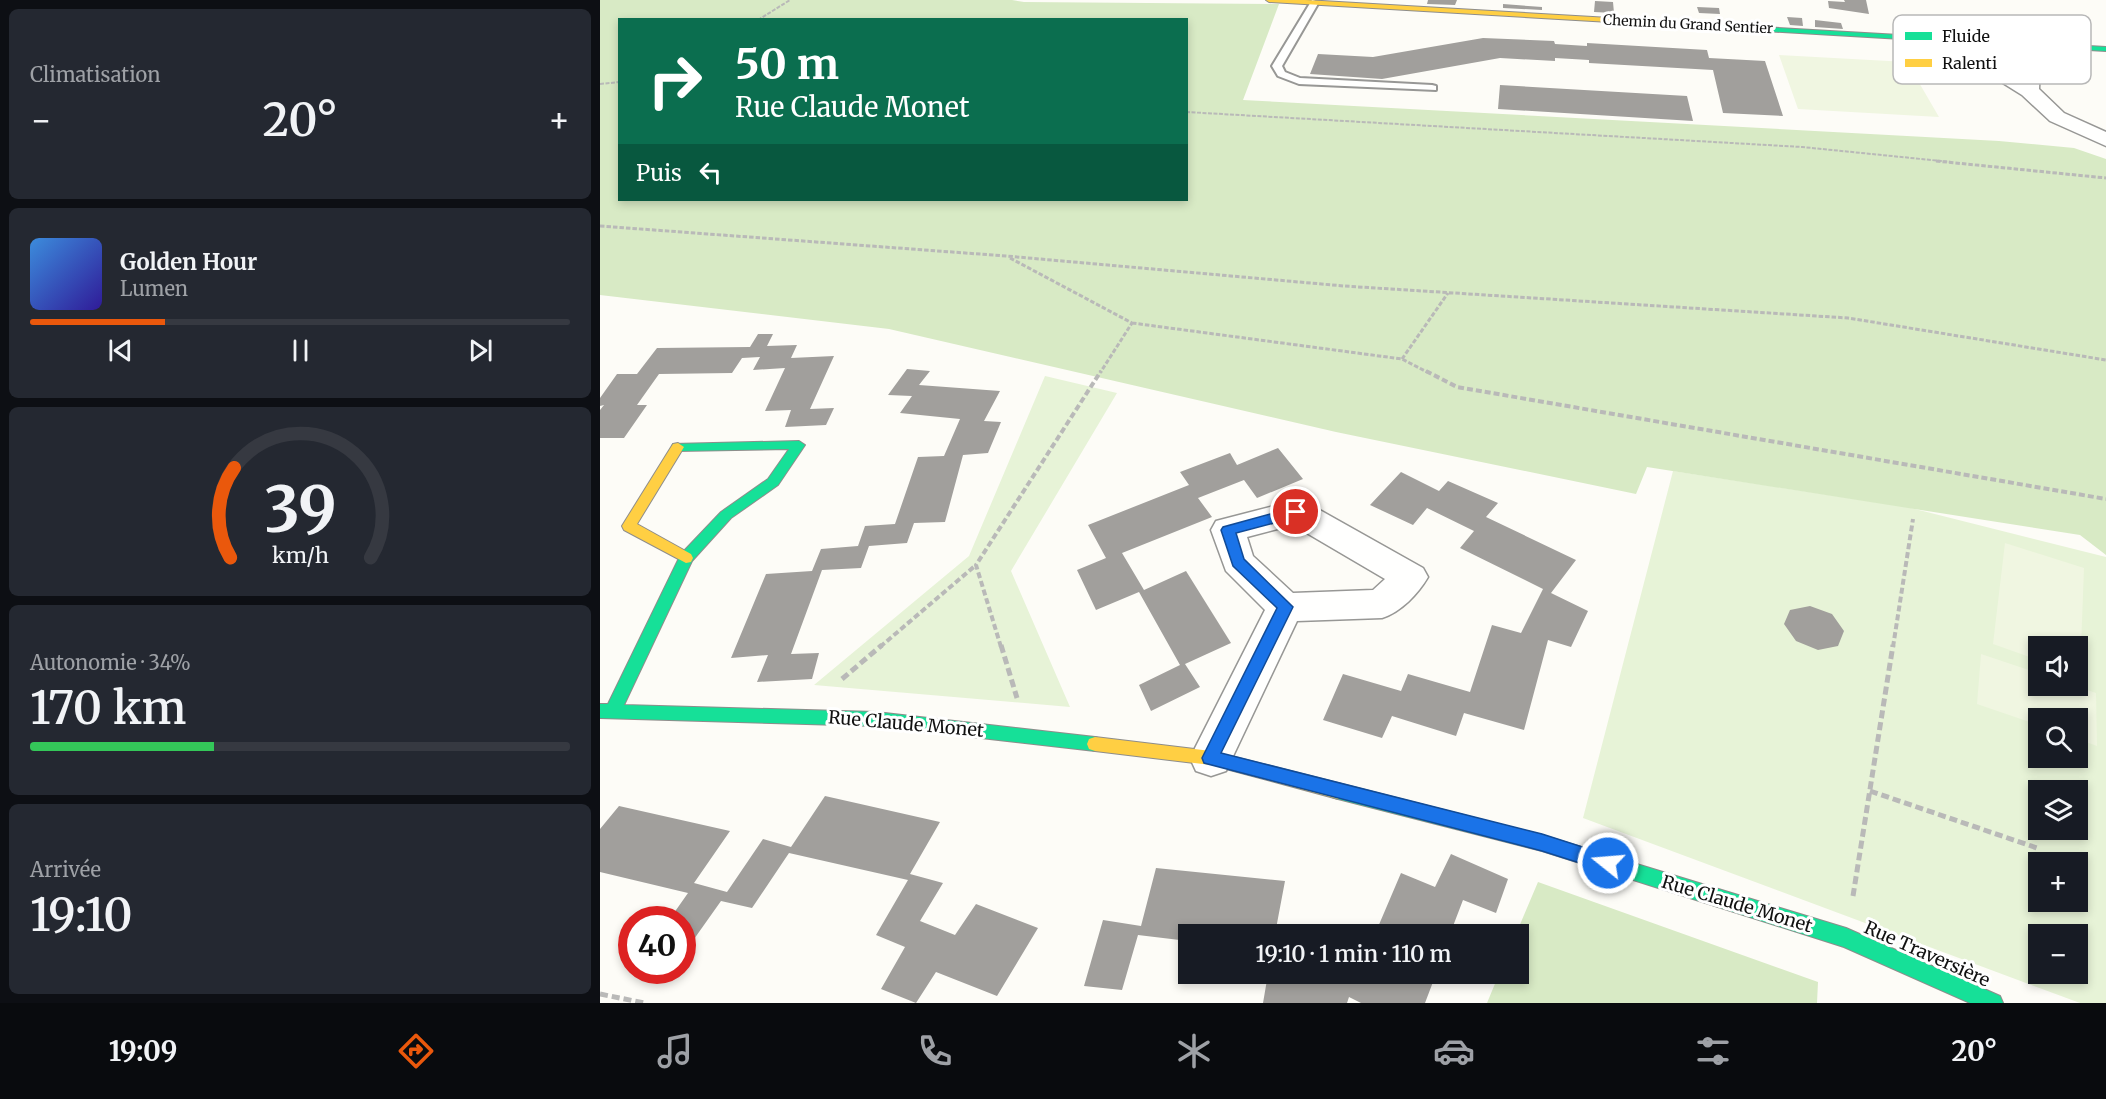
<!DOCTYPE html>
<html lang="fr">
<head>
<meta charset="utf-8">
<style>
  :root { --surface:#171b24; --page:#242831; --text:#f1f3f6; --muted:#9ea1a6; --line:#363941; --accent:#ea580c }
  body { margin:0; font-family:Merriweather,serif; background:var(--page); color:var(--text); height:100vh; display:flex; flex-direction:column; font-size:22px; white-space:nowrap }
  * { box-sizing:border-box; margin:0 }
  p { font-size:20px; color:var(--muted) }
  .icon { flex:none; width:33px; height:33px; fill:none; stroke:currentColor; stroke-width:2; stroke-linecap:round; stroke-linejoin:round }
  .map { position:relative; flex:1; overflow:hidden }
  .details { display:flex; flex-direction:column; gap:9px; padding:9px; background:#0d0f14; width:600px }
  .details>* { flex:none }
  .banner { position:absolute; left:18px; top:18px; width:570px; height:183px; border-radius:0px; box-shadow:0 3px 9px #0003; background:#0b6e4f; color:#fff; overflow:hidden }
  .buttons { position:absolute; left:1428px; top:636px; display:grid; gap:12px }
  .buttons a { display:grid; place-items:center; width:60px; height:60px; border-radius:0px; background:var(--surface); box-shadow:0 3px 9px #0003; font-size:30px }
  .speed { position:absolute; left:18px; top:906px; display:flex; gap:12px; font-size:30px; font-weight:700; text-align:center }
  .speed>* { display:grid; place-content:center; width:78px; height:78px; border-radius:50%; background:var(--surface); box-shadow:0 3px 9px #0003; line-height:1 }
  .speed .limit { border:9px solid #d22; background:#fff; color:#111 }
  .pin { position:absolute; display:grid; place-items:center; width:51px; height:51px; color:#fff; margin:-26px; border:3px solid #fff; border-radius:50%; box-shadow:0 2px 6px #0007 }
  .me { position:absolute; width:66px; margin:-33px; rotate:287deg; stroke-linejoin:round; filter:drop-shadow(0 0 4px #0008) }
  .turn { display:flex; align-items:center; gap:21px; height:126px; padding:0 18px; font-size:27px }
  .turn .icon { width:78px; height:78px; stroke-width:2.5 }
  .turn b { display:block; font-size:42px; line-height:51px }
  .then { display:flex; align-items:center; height:57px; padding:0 18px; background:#0003; gap:12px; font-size:22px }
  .big { font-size:45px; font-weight:600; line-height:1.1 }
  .details .card { flex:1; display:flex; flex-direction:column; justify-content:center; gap:9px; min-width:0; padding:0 21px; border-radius:9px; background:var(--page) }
  .details .dial { align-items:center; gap:0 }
  .dial svg { height:156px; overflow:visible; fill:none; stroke:var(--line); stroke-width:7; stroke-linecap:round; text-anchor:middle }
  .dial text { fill:var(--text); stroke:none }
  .song { display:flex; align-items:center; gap:18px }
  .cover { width:72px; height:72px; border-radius:9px; background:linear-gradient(135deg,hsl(210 70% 55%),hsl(250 70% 35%)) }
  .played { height:6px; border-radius:3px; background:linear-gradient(90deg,var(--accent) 25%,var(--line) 25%) }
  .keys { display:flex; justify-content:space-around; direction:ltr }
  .heat { display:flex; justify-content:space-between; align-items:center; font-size:33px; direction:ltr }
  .charge { height:9px; border-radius:4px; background:linear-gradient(90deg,#34c759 34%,var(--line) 0) }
  .trip { position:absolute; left:578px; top:924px; width:351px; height:60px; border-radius:0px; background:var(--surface); box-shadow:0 3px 9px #0003; font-weight:600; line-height:60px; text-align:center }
  .dock { display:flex; height:96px; justify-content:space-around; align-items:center; background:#090b0e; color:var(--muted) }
  .dock .icon { width:42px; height:42px }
  .dock .selected { color:var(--accent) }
  .dock b { font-size:27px; color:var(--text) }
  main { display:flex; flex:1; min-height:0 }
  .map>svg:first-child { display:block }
  .green { fill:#e7f3d7; fill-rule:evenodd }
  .forest { fill:#d8eac5; fill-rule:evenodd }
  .pitch { fill:#f0f6e1 }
  .building { fill:#a19f9c }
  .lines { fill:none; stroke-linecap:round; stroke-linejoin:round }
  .lane-casing { stroke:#979795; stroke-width:4 }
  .street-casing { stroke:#979795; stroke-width:3 }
  .fast-casing { stroke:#8e8d8b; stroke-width:2 }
  .slow-casing { stroke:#8e8d8b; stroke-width:2 }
  .path-far3 { stroke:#b9b9b8; stroke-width:2; stroke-dasharray:4 1.5; stroke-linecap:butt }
  .path-far2 { stroke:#b9b9b8; stroke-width:3; stroke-dasharray:4.5 2; stroke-linecap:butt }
  .path-far1 { stroke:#b9b9b8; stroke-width:4; stroke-dasharray:6 3; stroke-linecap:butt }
  .path { stroke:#b9b9b8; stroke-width:5; stroke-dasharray:8 4; stroke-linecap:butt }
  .lane { fill:#fffffe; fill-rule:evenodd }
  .street { fill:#fffffe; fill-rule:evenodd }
  .fast { fill:#16e098; fill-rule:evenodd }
  .slow { fill:#ffcf43; fill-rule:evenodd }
  .route { fill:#1a73e8; stroke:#114b97; stroke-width:1.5 }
  .labels { text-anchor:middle; stroke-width:6; stroke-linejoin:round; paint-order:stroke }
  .far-street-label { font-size:14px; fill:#111; stroke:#fff }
  .near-street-label { font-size:18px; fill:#111; stroke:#fff }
  .key { fill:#fff; stroke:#b8b8b8; stroke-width:1.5 }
  .key-label { font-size:16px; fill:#111 }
</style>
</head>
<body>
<main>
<section class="details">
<div class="card"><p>Climatisation</p>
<div class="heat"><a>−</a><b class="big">20°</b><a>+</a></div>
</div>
<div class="card">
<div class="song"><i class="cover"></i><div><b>Golden Hour</b><p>Lumen</p></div></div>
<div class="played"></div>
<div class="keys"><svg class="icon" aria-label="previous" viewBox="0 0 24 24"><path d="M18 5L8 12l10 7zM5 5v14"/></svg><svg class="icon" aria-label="pause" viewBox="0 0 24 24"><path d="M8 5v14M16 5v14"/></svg><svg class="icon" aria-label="next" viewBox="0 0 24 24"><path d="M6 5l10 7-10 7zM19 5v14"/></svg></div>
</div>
<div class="card dial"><svg viewBox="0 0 100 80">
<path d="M14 69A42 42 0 1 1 86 69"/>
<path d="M14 69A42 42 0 0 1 16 23" stroke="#ea580c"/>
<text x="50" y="56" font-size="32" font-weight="700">39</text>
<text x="50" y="72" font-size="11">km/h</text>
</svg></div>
<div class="card"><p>Autonomie · 34%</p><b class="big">170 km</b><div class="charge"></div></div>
<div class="card"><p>Arrivée</p><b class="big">19:10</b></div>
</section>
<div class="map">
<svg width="1506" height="1003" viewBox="0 0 1506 1003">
  <rect width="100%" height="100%" fill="#fdfcf7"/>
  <!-- green -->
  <path class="green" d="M445,376L517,393L411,571L470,707L214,685L369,556Z
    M1073,471L1307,507L1506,557V1003H1480L983,818ZM1438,646H1478V686H1438ZM1438,718H1478V758H1438ZM1438,790H1478V830H1438ZM1438,862H1478V902H1438ZM1438,934H1478V974H1438Z"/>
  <!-- forest -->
  <path class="forest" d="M0,0H412L424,2L679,4L643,100L1399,141L1474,148L1506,159V555L1480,535L1047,467L1036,494L736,432L289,329L0,295ZM20,20H586V200H20Z
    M938,882L1218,982L1217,1003H887L899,974H918V934H916Z"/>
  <!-- pitch -->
  <path class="pitch" d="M1179,55L1307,62L1339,117L1198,109Z
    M1405,543L1484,568L1480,674L1478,673V646H1438V660L1393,644Z
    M1381,654L1438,673V686H1475L1496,693L1497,746L1478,739V718H1438V725L1377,704Z"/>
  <!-- building -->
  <path class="building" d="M828,0H857L855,5L827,4Z
    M1244,0H1266L1269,14L1229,8L1228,1L1245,2Z
    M995,1L1013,2L1014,13L994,12Z
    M903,4L928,6L942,7V10L903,8Z
    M1097,7L1119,8L1120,14L1099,13Z
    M1187,17L1202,18L1203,26L1190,25Z
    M1215,20L1241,23L1243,29L1215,27Z
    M883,38L954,41L955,44L987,46V43L1107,50L1109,58L1165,61L1183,116L1123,113L1113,70L989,63V60L955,58V61L900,58L782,79L710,74L718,54L773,57Z
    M900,85L1087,96L1093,121L898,109Z
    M158,334H173L167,346L197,345L191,358L234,356L210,409L234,408L226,425L185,427L191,410L165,411L185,368L153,370L160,357L142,358L132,373L59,374L37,405H47L24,438H0V410L4,405L0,406V398L17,374H37L57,348L150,347Z
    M307,369L330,371L319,385L400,391L384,421L401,422L388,453L363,455L345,522L314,523L307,543L269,546L261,568L222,570L191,654L219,653L212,679L157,682L168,655L131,658L166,574L212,571L221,549L258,546L265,526L295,524L318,457L344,456L360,419L300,413L312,396L288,395Z
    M678,448L703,479L657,498L644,480L598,498L612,517L522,553L544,590L586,571L631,643L585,664L600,687L551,711L539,685L580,665L539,592L496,610L477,570L506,558L488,525L589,485L580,472L630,453L637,465Z
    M801,472L839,491L848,481L898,503L886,517L976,560L951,593L988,611L971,647L948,640L924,730L864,713L856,736L792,716L782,738L723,720L743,674L801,691L808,674L870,692L892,625L921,633L943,589L860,548L874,531L827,508L813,525L770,505Z
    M1210,606L1232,614L1244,631L1238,646L1218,650L1196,641L1184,624L1190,610Z
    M225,796L340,822L310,874L343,883L320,921L355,935L376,904L438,928L397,996L336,972L316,1003L281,989L305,947L276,935L308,880L189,853L152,908L121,901L82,956V920H69L88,893L0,872V829L19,806L130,831L94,883L127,892L163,839L191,847Z
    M851,854L908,879L896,913L863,900L850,934H775L801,873L835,887Z
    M556,868L685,881L675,934H588V941L538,935L522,990L484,986L503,920L541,926Z
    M668,974H836L825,1003H761L749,997L747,1003H663Z"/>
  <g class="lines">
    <!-- lane casing -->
    <g class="lane-casing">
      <path id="lane" d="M712,0L719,2L682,66L685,72L700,78L832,85L836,86V90L699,84L678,76L672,66Z"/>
    </g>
    <!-- street casing -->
    <g class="street-casing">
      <path id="street" d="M1317,33L1388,57L1419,76C1420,60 1446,38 1462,42L1464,46L1455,57L1440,66L1439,89L1464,113L1506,132V146L1450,121L1422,95L1374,65L1311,42L1308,38L1311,34Z
        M697,500L709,504L823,568L828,577C818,594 801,612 782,618L697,621L626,771L611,776L596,771L590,758L665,610L626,571L611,530L616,521ZM693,525L785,579L773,590L693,593L653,556L647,537Z"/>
    </g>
    <!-- fast casing -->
    <g class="fast-casing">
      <path id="fast" d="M1007,18L1506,47V51L1010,22H1007Z
        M199,441L205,445L178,485L131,518L92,561L24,705L276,712L495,737L501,739L503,744L501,749L495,751L276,726L0,718V704H8L81,554L121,512L168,479L189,449L78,451L73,450L72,447L73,444Z
        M738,783L942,835L1246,928L1400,996L1403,1003H1370L1244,947L942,851L738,799L732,797L729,791L732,785Z"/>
    </g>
    <!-- slow casing -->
    <g class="slow-casing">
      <path id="slow" d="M666,0H705L1010,18L1014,20L1010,22L669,2Z
        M78,443L84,447L37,524L91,554L93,558L91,562L86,563L24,530L22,526L73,444Z
        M495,737L611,751L738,783L744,785L747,791L744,797L738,799L611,765L495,751L489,749L487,744L489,739Z"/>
    </g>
    <!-- path-far3 -->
    <path class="path-far3" d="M158,20L190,0
      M0,84L20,82
      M586,112L1202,147L1351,162"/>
    <!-- path-far2 -->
    <path class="path-far2" d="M1336,161L1506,178
      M0,226L406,256L744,286L1248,318L1506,360
      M410,258L532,323L500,373
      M532,323L802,359L829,373
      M802,359L848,293"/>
    <!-- path-far1 -->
    <path class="path-far1" d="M826,371L857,387L1506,499
      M280,647L376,565
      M401,647L376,565L501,371
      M1293,647L1313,519"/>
    <!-- path -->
    <path class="path" d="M401,645L417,698
      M242,679L282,645
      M1270,791L1440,849
      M1253,896L1293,645
      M0,994L44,1003"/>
    <!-- lane -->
    <use href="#lane" class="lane"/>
    <!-- street -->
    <use href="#street" class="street"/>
    <!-- fast -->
    <use href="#fast" class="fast"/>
    <!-- slow -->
    <use href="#slow" class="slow"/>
  </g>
  <!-- route -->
  <path class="route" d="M696,507L703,512L701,516L636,533L644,559L693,607L621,753L942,834L1014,857L1017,863L1014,869L1008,872L942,851L604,763L602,758L677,608L633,566L621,530L623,527Z"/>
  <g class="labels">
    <!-- far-street labels -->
    <g class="far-street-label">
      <text transform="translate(1088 24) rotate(3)" y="5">Chemin du Grand Sentier</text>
    </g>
    <!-- near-street labels -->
    <g class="near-street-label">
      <text transform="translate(306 724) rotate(5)" y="6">Rue Claude Monet</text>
      <text transform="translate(1137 904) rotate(17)" y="6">Rue Claude Monet</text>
      <text transform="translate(1327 954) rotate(24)" y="6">Rue Traversière</text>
    </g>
  </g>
  <!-- legend -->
  <rect x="1293" y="15" width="198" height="69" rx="9" class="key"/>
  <rect x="1305" y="32" width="27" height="8" fill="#16e098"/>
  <rect x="1305" y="59" width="27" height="8" fill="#ffcf43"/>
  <g class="key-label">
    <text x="1342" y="42">Fluide</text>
    <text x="1342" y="69">Ralenti</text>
  </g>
</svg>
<div class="buttons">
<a><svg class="icon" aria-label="sound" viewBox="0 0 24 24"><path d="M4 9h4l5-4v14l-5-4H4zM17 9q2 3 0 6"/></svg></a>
<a><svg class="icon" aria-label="search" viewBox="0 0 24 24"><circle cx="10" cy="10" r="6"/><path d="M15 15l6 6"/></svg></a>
<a><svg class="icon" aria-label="layers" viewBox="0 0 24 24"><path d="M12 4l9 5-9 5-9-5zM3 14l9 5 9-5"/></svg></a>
<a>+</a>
<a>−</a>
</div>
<div class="speed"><div class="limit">40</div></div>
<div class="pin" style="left:696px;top:512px;background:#d93025"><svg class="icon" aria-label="arrive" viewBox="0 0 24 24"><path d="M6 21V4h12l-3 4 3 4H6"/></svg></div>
<svg class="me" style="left:1008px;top:863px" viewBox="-20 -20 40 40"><circle r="17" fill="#1a73e8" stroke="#fff" stroke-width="3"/><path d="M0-11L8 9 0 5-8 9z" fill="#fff"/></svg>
<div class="trip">19:10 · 1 min · 110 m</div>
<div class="banner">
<div class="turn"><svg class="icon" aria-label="right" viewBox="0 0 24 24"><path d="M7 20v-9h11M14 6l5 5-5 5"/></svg><div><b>50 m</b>Rue Claude Monet</div></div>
<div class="then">Puis<svg class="icon" aria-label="left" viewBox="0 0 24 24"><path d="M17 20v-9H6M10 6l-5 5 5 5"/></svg></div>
</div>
</div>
</main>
<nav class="dock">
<b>19:09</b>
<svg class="icon selected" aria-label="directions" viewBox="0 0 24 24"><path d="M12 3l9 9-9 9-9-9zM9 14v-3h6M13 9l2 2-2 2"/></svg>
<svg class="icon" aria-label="music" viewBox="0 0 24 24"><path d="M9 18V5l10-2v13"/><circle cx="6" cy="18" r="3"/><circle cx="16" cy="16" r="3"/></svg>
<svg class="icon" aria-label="phone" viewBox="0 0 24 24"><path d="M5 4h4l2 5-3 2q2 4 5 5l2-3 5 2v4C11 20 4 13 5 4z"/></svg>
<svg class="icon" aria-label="climate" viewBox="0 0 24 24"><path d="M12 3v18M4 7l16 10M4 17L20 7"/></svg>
<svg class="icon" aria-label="car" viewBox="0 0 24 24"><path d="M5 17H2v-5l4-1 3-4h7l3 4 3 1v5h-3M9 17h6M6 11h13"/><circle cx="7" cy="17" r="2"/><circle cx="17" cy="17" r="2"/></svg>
<svg class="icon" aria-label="filters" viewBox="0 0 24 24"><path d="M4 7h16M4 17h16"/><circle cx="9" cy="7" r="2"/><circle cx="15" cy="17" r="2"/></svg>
<b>20°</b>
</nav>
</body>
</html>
